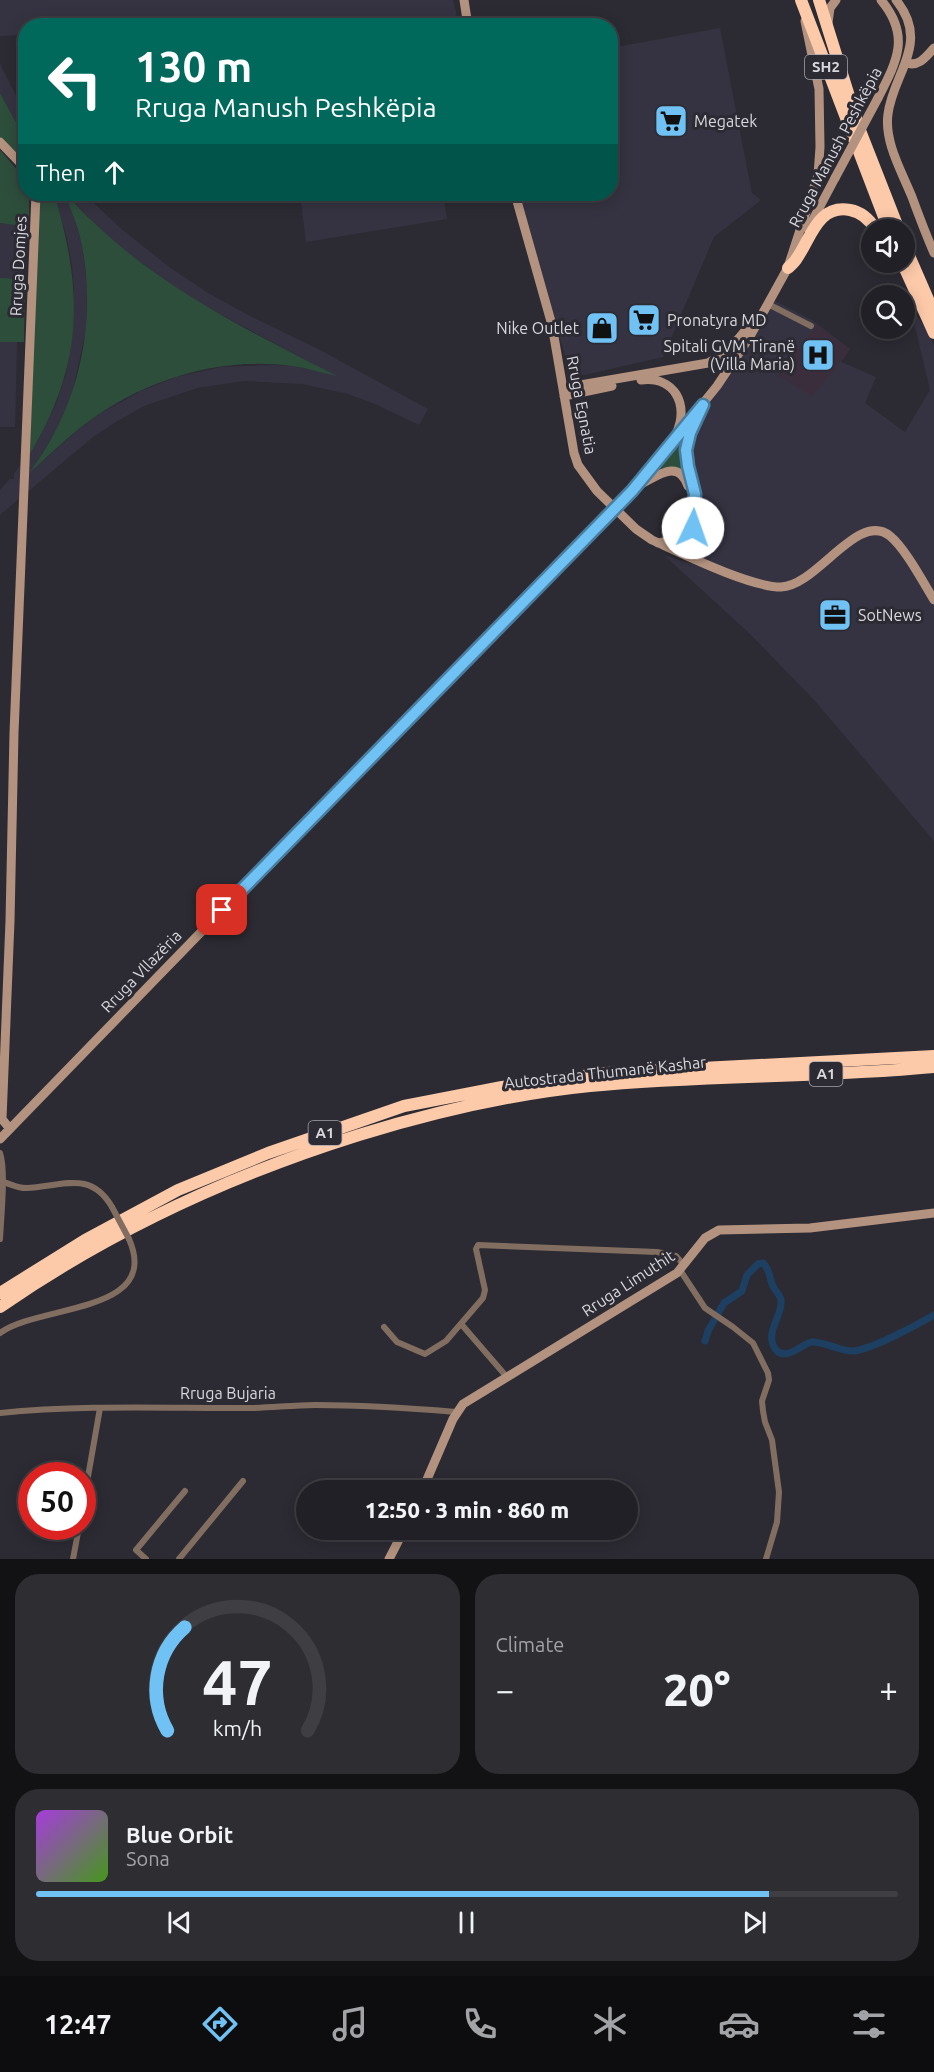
<!DOCTYPE html>
<html lang="en">
<head>
<meta charset="utf-8">
<style>
  :root { --surface:#212026; --page:#2d2d32; --text:#f1f3f6; --muted:#a2a3a7; --line:#3e3e43; --accent:#70c1f4 }
  body { margin:0; font-family:Ubuntu,sans-serif; background:var(--page); color:var(--text); height:100vh; display:flex; flex-direction:column; font-size:22px; white-space:nowrap }
  * { box-sizing:border-box; margin:0 }
  p { font-size:20px; color:var(--muted) }
  .icon { flex:none; width:33px; height:33px; fill:none; stroke:currentColor; stroke-width:2; stroke-linecap:round; stroke-linejoin:round }
  .map { position:relative; height:1559px; overflow:hidden }
  .sheet { display:flex; flex-direction:column; gap:15px; padding:15px; background:#121215; flex:1 }
  .sheet>* { flex:none }
  .guide { position:absolute; left:18px; top:18px; width:600px; height:183px; border-radius:24px; box-shadow:0 3px 15px #0003,0 0 0 2px var(--line); background:#00695c; color:#fff; overflow:hidden }
  .controls { position:absolute; left:861px; top:219px; display:grid; gap:12px }
  .controls a { display:grid; place-items:center; width:54px; height:54px; border-radius:50%; background:var(--surface); box-shadow:0 3px 15px #0003,0 0 0 2px var(--line); font-size:30px }
  .speed { position:absolute; left:18px; top:1462px; display:flex; gap:12px; font-size:30px; font-weight:700; text-align:center }
  .speed>* { display:grid; place-content:center; width:78px; height:78px; border-radius:50%; background:var(--surface); box-shadow:0 3px 15px #0003,0 0 0 2px var(--line); line-height:1 }
  .speed .limit { border:9px solid #d22; background:#fff; color:#111 }
  .pin { position:absolute; display:grid; place-items:center; width:51px; height:51px; color:#fff; margin:-26px; border-radius:12px; box-shadow:0 3px 9px #0006 }
  .me { position:absolute; width:66px; margin:-33px; rotate:3deg; stroke-linejoin:round; filter:drop-shadow(0 0 4px #0008) }
  .turn { display:flex; align-items:center; gap:21px; height:126px; padding:0 18px; font-size:27px }
  .turn .icon { width:78px; height:78px; stroke-width:2.5 }
  .turn b { display:block; font-size:42px; line-height:51px }
  .then { display:flex; align-items:center; height:57px; padding:0 18px; background:#0003; gap:12px; font-size:22px }
  .big { font-size:45px; font-weight:800; line-height:1.1 }
  .sheet .widget { flex:1; display:flex; flex-direction:column; justify-content:center; gap:9px; min-width:0; padding:0 21px; border-radius:24px; background:var(--page) }
  .sheet .dial { align-items:center; gap:0 }
  .dial svg { height:156px; overflow:visible; fill:none; stroke:var(--line); stroke-width:7; stroke-linecap:round; text-anchor:middle }
  .dial text { fill:var(--text); stroke:none }
  .song { display:flex; align-items:center; gap:18px }
  .cover { width:72px; height:72px; border-radius:9px; background:linear-gradient(135deg,hsl(280 70% 55%),hsl(100 70% 35%)) }
  .played { height:6px; border-radius:3px; background:linear-gradient(90deg,var(--accent) 85%,var(--line) 85%) }
  .keys { display:flex; justify-content:space-around; direction:ltr }
  .heat { display:flex; justify-content:space-between; align-items:center; font-size:33px; direction:ltr }
  .sheet .tiles { flex:1; display:grid; gap:15px; grid-template-columns:1fr 1fr }
  .widget:last-child { grid-column:span 2 }
  .trip { position:absolute; left:296px; top:1480px; width:342px; height:60px; border-radius:30px; background:var(--surface); box-shadow:0 3px 15px #0003,0 0 0 2px var(--line); font-weight:800; line-height:60px; text-align:center }
  .tab-bar { display:flex; height:96px; justify-content:space-around; align-items:center; background:#0d0d0f; color:var(--muted) }
  .tab-bar .icon { width:42px; height:42px }
  .tab-bar .on { color:var(--accent) }
  .tab-bar b { font-size:27px; color:var(--text) }
  .map>svg:first-child { display:block }
  .built { fill:#353341; fill-rule:evenodd }
  .medical { fill:#3b2e3c }
  .green { fill:#2e4e3c }
  .lines { fill:none; stroke-linecap:round; stroke-linejoin:round }
  .canal { stroke:#1d4062; stroke-width:7 }
  .street { stroke:#826e61; stroke-width:6 }
  .secondary { stroke:#b3927f; stroke-width:9 }
  .highway { stroke:#fcc9a9; stroke-width:12 }
  .street-bridge { stroke:#826e61; stroke-width:6 }
  .secondary-bridge { stroke:#b3927f; stroke-width:9 }
  .route-casing { stroke:#497d9f; stroke-width:15 }
  .route { stroke:#70c1f4; stroke-width:10 }
  .labels { text-anchor:middle; stroke-width:6; stroke-linejoin:round; paint-order:stroke }
  .shield { fill:#2c2b33; stroke:#a4a3aa; stroke-width:1.5 }
  .shield-label { font-size:15px; font-weight:bold; fill:#d8d7dd }
  .poi-label { font-size:16px; fill:#d8d7dd; stroke:#2c2b33; text-anchor:start }
  .street-label { font-size:16px; fill:#d8d7dd; stroke:#2c2b33 }
</style>
</head>
<body>
<div class="map">
<svg width="934" height="1559" viewBox="0 0 934 1559">
  <rect width="100%" height="100%" fill="#2c2b33"/>
  <!-- built -->
  <path class="built" d="M0,0H453L459,25L277,26L275,19L172,26H26L25,35L0,36Z
    M720,28L748,173L752,193L761,200L714,237L663,357L584,375L576,374L569,369L518,194H610L611,48Z
    M0,64L25,113V139L0,93Z
    M53,194H85L119,227L169,267L208,293L250,316L320,350L428,409L419,425L375,404L348,394L302,384L244,381L197,388L144,406L114,423L93,437L0,515V490L10,479H14V474L38,440L55,406L66,374L73,330L74,291L72,265L66,234ZM66,194L111,240L170,284L205,306L334,375L293,366L272,365L221,367L176,377L141,391L101,413L78,430L32,470L57,429L72,394L86,330L87,287L84,261L81,240Z
    M300,194H443L447,219L306,242Z
    M0,223L23,226L22,279L0,278Z
    M771,299L812,320L850,349L841,362L876,377L865,403L905,432L930,390L911,310L924,325L934,345V841L815,701L750,634L664,555L691,564L693,528L686,450L703,405Z
    M0,342H17L15,427H0Z"/>
  <!-- medical -->
  <path class="medical" d="M817,325L850,349L812,397L777,374Z"/>
  <!-- green -->
  <path class="green" d="M0,93L25,139V165L0,138Z
    M0,150L25,179L26,194H29V227L0,223Z
    M38,194H53L56,200C84,297 82,366 30,454Z
    M66,194C142,279 237,325 337,376C322,373 307,368 292,366C222,356 145,379 88,422C67,437 49,456 29,473C79,407 98,323 81,241C78,225 69,208 66,194Z
    M0,278L25,279L24,342H0Z
    M686,437L684,470L665,468L656,470Z"/>
  <g class="lines">
    <!-- canal -->
    <path class="canal" d="M705,1341L708,1331L724,1303L742,1291L747,1275L758,1264L763,1263C770,1270 769,1276 772,1284C774,1290 780,1294 781,1300C783,1314 767,1330 773,1345C783,1367 804,1341 813,1342C825,1342 843,1352 854,1351C872,1349 917,1325 934,1315"/>
    <!-- street -->
    <path class="street" d="M768,304L811,326
      M0,1153C6,1170 1,1218 0,1239
      M3,1182C11,1184 17,1188 26,1188C61,1187 90,1169 112,1207
      M680,1270L705,1308L733,1327L753,1343L768,1373L769,1380L762,1401L763,1411L765,1422L772,1440L779,1492L777,1522L766,1559
      M462,1325L506,1376
      M384,1327L397,1342L425,1354L446,1341L483,1298L485,1290L476,1249L478,1245L657,1252L676,1256L684,1265
      M0,1333C40,1304 162,1314 129,1239
      M0,1413C79,1405 158,1408 237,1408C263,1409 289,1405 315,1405C362,1405 409,1408 456,1412
      M82,1511L100,1408
      M73,1559L79,1527
      M146,1559L136,1550L185,1491
      M179,1559L243,1481"/>
    <!-- secondary -->
    <path class="secondary" d="M464,0L468,26
      M896,0C931,43 893,73 888,114C884,142 902,172 912,197C919,216 926,235 934,253
      M828,23L830,8L836,0
      M906,63C919,67 926,57 934,48
      M878,98C897,61 911,36 881,0
      M0,142L26,169
      M515,194L552,325L574,453L578,465L597,491L636,529L652,540C683,554 750,587 781,587C817,586 858,510 890,536C905,548 923,582 934,600
      M808,229L835,178
      M788,267L818,175L820,147L819,89L805,21
      M641,380C674,376 690,404 676,434
      M563,388L708,363C729,352 740,338 754,319
      M564,396L612,386
      M641,484C657,476 679,458 688,486
      M632,491L717,386L749,338L791,262
      M658,543L685,538
      M681,553V548L689,529
      M693,558C686,545 695,519 695,503C695,484 684,467 687,448C688,437 693,427 698,417
      M10,1129L2,1119L10,921L14,733L36,194
      M0,1139L581,541
      M422,1491L453,1419L463,1404L677,1273L705,1238L719,1230L810,1228L934,1213
      M389,1559L404,1530"/>
    <!-- highway -->
    <path class="highway" d="M801,0L889,230
      M819,0L859,128L899,230
      M904,244L934,313
      M902,262L934,333
      M788,268C791,265 795,262 797,258C811,238 818,204 850,210C861,212 870,220 876,230
      M0,1293L85,1240L178,1190L268,1153L404,1106L502,1087L605,1073L934,1056
      M0,1307C110,1231 231,1175 359,1135C434,1112 510,1094 590,1086C704,1075 819,1078 934,1067"/>
    <!-- street-bridge -->
    <path class="street-bridge" d="M112,1207L129,1239"/>
    <!-- secondary-bridge -->
    <path class="secondary-bridge" d="M835,178L878,98
      M581,541L632,491"/>
  </g>
  <g class="lines">
    <!-- route casing -->
    <g class="route-casing">
      <path id="route" d="M222,910L632,491L703,405L690,433L686,450L688,466L695,494L693,528"/>
    </g>
    <!-- route -->
    <use href="#route" class="route"/>
  </g>
  <!-- icons -->
  <defs>
    <g id="supermarket-square" transform="scale(1.725)"><rect x="-9" y="-9" width="18" height="18" rx="4" fill="#70c1f4" stroke="#2c2b33"/><path d="M-6-5.5h2.5l.6 2H6L4.5 2H-2.5L-4.4-4H-6ZM-1.5 3.2a1.3 1.3 0 1 0 .1 0ZM3 3.2a1.3 1.3 0 1 0 .1 0Z" fill="#111"/></g>
    <g id="shop-square" transform="scale(1.725)"><rect x="-9" y="-9" width="18" height="18" rx="4" fill="#70c1f4" stroke="#2c2b33"/><path d="M-5-2.5h2.3a2.7 3.5 0 0 1 5.4 0H5L5.5 6h-11ZM-1.5-2.5h3a1.5 2.3 0 0 0-3 0Z" fill="#111"/></g>
    <g id="hospital-square" transform="scale(1.725)"><rect x="-9" y="-9" width="18" height="18" rx="4" fill="#70c1f4" stroke="#2c2b33"/><path d="M-5-5h3v3.5h4V-5h3V5h-3V1.5h-4V5h-3Z" fill="#111"/></g>
    <g id="office-square" transform="scale(1.725)"><rect x="-9" y="-9" width="18" height="18" rx="4" fill="#70c1f4" stroke="#2c2b33"/><path d="M-6-3h4V-5.5h4V-3h4V5H-6ZM-1-4.5V-3h2v-1.5ZM-6 0V1H6V0Z" fill="#111"/></g>
  </defs>
  <g fill-rule="evenodd">
    <use href="#supermarket-square" x="671" y="121"/>
    <use href="#supermarket-square" x="644" y="320"/>
    <use href="#shop-square" x="602" y="328"/>
    <use href="#hospital-square" x="818" y="355"/>
    <use href="#office-square" x="835" y="615"/>
  </g>
  <g class="labels">
    <!-- shield labels -->
    <g class="shield">
      <rect x="805" y="55" width="42" height="24" rx="4.5"/>
      <rect x="809.5" y="1062" width="33" height="24" rx="4.5"/>
      <rect x="308.5" y="1121" width="33" height="24" rx="4.5"/>
    </g>
    <g class="shield-label">
      <text x="826" y="72">SH2</text>
      <text x="826" y="1079">A1</text>
      <text x="325" y="1138">A1</text>
    </g>
    <!-- poi labels -->
    <g class="poi-label">
      <text x="694" y="127">Megatek</text>
      <text x="667" y="326">Pronatyra MD</text>
      <text x="579" y="334" text-anchor="end">Nike Outlet</text>
      <text x="795" y="352" text-anchor="end">Spitali GVM Tiranë<tspan x="795" dy="18">(Villa Maria)</tspan></text>
      <text x="858" y="621">SotNews</text>
    </g>
    <!-- street labels -->
    <g class="street-label">
      <text transform="translate(835 147) rotate(-62)" y="6">Rruga Manush Peshkëpia</text>
      <text transform="translate(18 266) rotate(-87)" y="6">Rruga Domjes</text>
      <text transform="translate(582 405) rotate(79)" y="6">Rruga Egnatia</text>
      <text transform="translate(141 971) rotate(-46)" y="6">Rruga Vllazëria</text>
      <text transform="translate(605 1072) rotate(-6)" y="6">Autostrada Thumanë Kashar</text>
      <text transform="translate(628 1283) rotate(-33)" y="6">Rruga Limuthit</text>
      <text x="228" y="1399">Rruga Bujaria</text>
    </g>
  </g>
</svg>
<div class="controls">
<a><svg class="icon" aria-label="sound" viewBox="0 0 24 24"><path d="M4 9h4l5-4v14l-5-4H4zM17 9q2 3 0 6"/></svg></a>
<a><svg class="icon" aria-label="search" viewBox="0 0 24 24"><circle cx="10" cy="10" r="6"/><path d="M15 15l6 6"/></svg></a>
</div>
<div class="speed"><div class="limit">50</div></div>
<div class="pin" style="left:222px;top:910px;background:#d93025"><svg class="icon" aria-label="arrive" viewBox="0 0 24 24"><path d="M6 21V4h12l-3 4 3 4H6"/></svg></div>
<svg class="me" style="left:693px;top:528px" viewBox="-20 -20 40 40"><circle r="19" fill="#fff"/><path d="M0-13L10 11 0 6-10 11z" fill="#70c1f4"/></svg>
<div class="trip">12:50 · 3 min · 860 m</div>
<div class="guide">
<div class="turn"><svg class="icon" aria-label="left" viewBox="0 0 24 24"><path d="M17 20v-9H6M10 6l-5 5 5 5"/></svg><div><b>130 m</b>Rruga Manush Peshkëpia</div></div>
<div class="then">Then<svg class="icon" aria-label="ahead" viewBox="0 0 24 24"><path d="M12 20V5M6 11l6-6 6 6"/></svg></div>
</div>
</div>
<section class="sheet">
<div class="tiles">
<div class="widget dial"><svg viewBox="0 0 100 80">
<path d="M14 69A42 42 0 1 1 86 69"/>
<path d="M14 69A42 42 0 0 1 23 16" stroke="#70c1f4"/>
<text x="50" y="56" font-size="32" font-weight="700">47</text>
<text x="50" y="72" font-size="11">km/h</text>
</svg></div>
<div class="widget"><p>Climate</p>
<div class="heat"><a>−</a><b class="big">20°</b><a>+</a></div>
</div>
<div class="widget">
<div class="song"><i class="cover"></i><div><b>Blue Orbit</b><p>Sona</p></div></div>
<div class="played"></div>
<div class="keys"><svg class="icon" aria-label="previous" viewBox="0 0 24 24"><path d="M18 5L8 12l10 7zM5 5v14"/></svg><svg class="icon" aria-label="pause" viewBox="0 0 24 24"><path d="M8 5v14M16 5v14"/></svg><svg class="icon" aria-label="next" viewBox="0 0 24 24"><path d="M6 5l10 7-10 7zM19 5v14"/></svg></div>
</div>
</div>
</section>
<nav class="tab-bar">
<b>12:47</b>
<svg class="icon on" aria-label="directions" viewBox="0 0 24 24"><path d="M12 3l9 9-9 9-9-9zM9 14v-3h6M13 9l2 2-2 2"/></svg>
<svg class="icon" aria-label="music" viewBox="0 0 24 24"><path d="M9 18V5l10-2v13"/><circle cx="6" cy="18" r="3"/><circle cx="16" cy="16" r="3"/></svg>
<svg class="icon" aria-label="phone" viewBox="0 0 24 24"><path d="M5 4h4l2 5-3 2q2 4 5 5l2-3 5 2v4C11 20 4 13 5 4z"/></svg>
<svg class="icon" aria-label="climate" viewBox="0 0 24 24"><path d="M12 3v18M4 7l16 10M4 17L20 7"/></svg>
<svg class="icon" aria-label="car" viewBox="0 0 24 24"><path d="M5 17H2v-5l4-1 3-4h7l3 4 3 1v5h-3M9 17h6M6 11h13"/><circle cx="7" cy="17" r="2"/><circle cx="17" cy="17" r="2"/></svg>
<svg class="icon" aria-label="filters" viewBox="0 0 24 24"><path d="M4 7h16M4 17h16"/><circle cx="9" cy="7" r="2"/><circle cx="15" cy="17" r="2"/></svg>
</nav>
</body>
</html>
